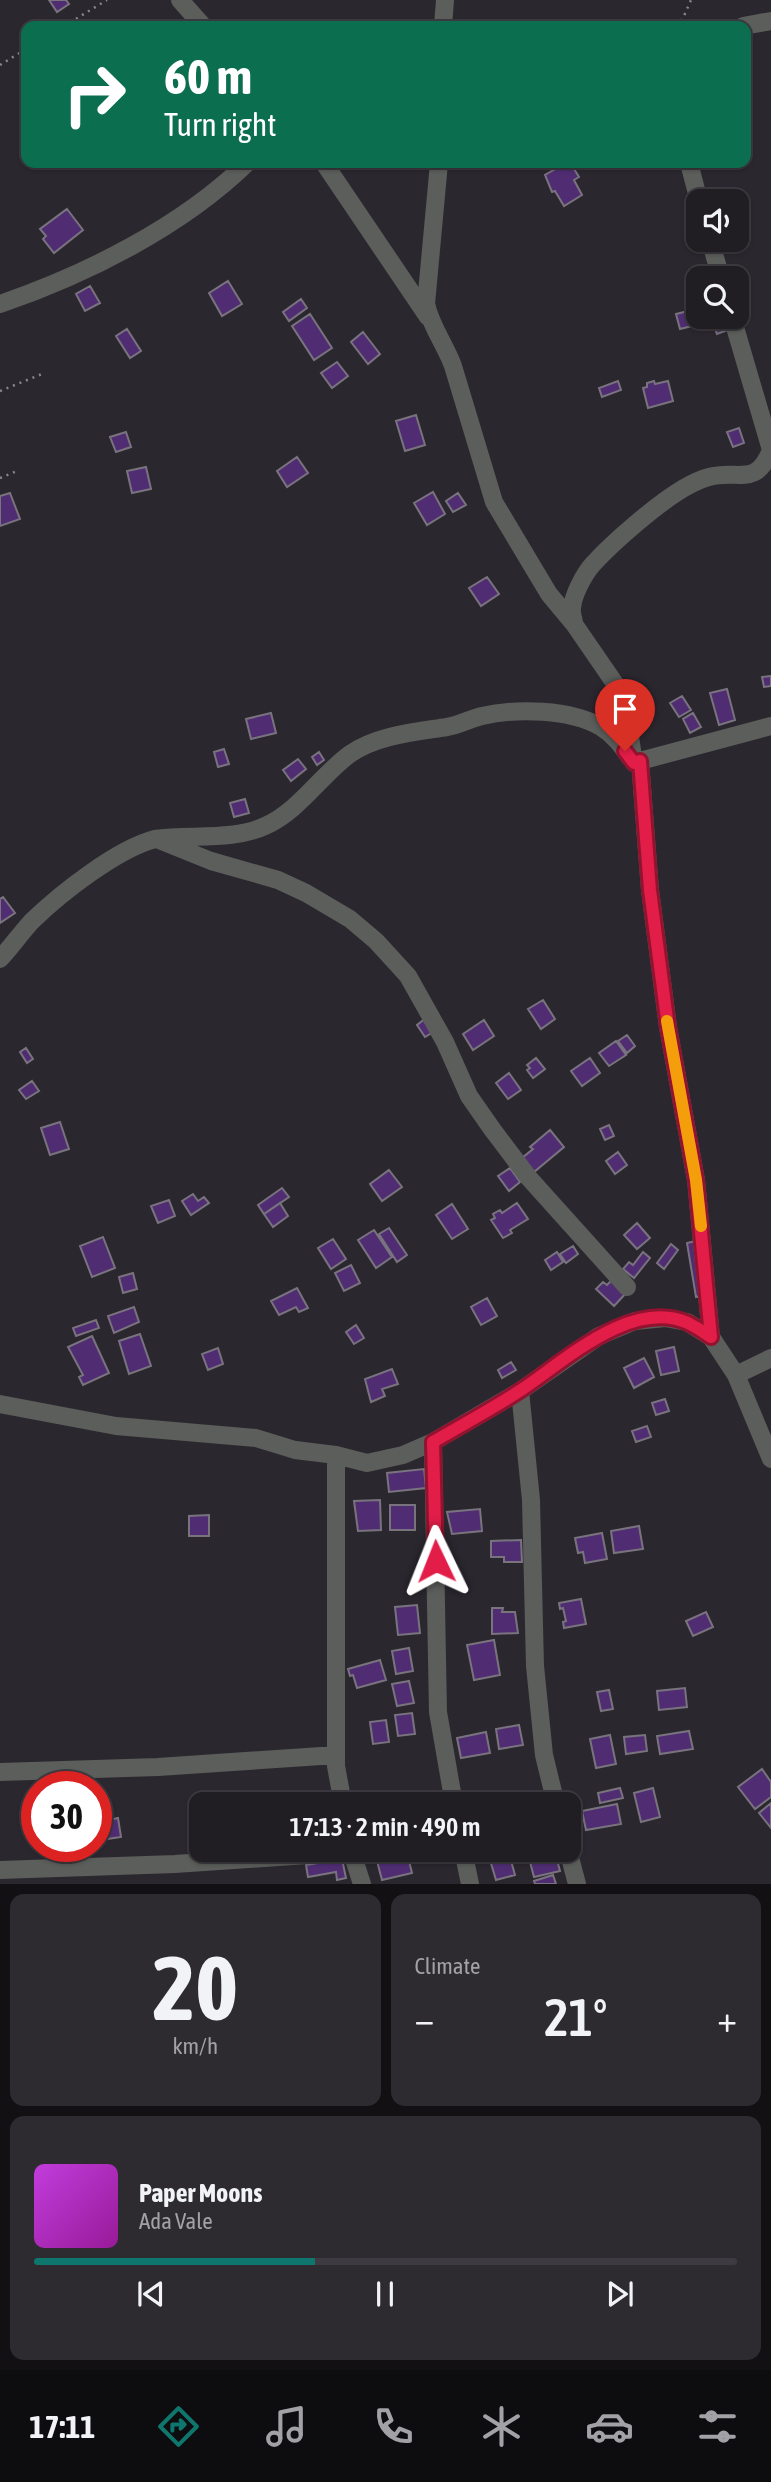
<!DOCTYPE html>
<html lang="en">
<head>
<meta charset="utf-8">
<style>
  :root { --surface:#201d23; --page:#2d2a30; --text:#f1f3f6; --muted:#a2a2a6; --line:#3d3b41; --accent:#0f766e }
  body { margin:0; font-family:"Asap Condensed",sans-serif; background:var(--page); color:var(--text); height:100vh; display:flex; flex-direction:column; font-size:26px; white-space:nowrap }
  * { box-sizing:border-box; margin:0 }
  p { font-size:23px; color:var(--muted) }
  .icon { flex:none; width:38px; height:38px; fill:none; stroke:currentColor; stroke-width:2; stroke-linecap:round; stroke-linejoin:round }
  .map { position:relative; height:1884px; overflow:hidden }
  .drawer { display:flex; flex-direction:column; gap:10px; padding:10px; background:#121013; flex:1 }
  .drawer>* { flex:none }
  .guide { position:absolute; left:21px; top:21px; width:730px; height:147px; border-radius:14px; box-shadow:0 2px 5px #0004,0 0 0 2px var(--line); background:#0b6e4f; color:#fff; overflow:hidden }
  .fabs { position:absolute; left:686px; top:189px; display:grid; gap:14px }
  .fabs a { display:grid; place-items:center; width:63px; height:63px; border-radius:14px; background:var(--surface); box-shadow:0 2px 5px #0004,0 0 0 2px var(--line); font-size:35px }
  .speed { position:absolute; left:21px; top:1771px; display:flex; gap:14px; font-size:35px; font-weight:700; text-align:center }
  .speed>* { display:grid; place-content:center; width:91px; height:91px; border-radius:50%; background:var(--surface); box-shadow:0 2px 5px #0004,0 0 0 2px var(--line); line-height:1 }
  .speed .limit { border:10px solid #d22; background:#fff; color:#111 }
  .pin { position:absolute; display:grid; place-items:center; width:60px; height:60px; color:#fff; margin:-72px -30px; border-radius:50% 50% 50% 0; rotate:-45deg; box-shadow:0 0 7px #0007 }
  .pin .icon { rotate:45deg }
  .me { position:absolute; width:77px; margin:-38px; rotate:358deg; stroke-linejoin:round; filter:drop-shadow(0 0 5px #0008) }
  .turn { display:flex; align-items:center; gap:24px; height:147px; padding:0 28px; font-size:32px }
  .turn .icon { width:91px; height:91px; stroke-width:2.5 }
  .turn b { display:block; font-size:49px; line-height:60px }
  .big { font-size:52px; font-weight:600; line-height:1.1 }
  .drawer .card { flex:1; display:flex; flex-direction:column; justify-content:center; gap:10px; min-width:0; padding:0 24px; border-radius:14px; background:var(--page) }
  .drawer .dial { align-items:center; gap:0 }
  .dial b { font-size:91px; line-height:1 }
  .song { display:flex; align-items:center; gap:21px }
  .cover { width:84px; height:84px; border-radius:10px; background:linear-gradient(135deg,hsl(290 70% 55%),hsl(300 70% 35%)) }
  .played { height:7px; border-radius:4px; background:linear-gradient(90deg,var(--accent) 40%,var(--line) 40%) }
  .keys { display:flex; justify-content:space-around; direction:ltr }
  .heat { display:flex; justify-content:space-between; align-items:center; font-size:38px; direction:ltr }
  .drawer .tiles { flex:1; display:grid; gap:10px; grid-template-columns:1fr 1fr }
  .card:last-child { grid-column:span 2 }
  .trip { position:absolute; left:189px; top:1792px; width:392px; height:70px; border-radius:14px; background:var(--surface); box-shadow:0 2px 5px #0004,0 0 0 2px var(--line); font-weight:600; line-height:70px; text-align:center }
  .tabs { display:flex; height:112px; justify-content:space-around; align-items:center; background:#0d0c0e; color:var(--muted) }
  .tabs .icon { width:49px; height:49px }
  .tabs .active { color:var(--accent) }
  .tabs b { font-size:32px; color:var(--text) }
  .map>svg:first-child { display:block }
  .building { fill:#502d73; stroke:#78737d; stroke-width:2 }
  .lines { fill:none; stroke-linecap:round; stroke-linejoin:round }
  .path { stroke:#89868c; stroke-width:2.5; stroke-dasharray:2 5; stroke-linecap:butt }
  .minor { stroke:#5b5e5a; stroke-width:18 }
  .route-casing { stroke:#92132f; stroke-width:18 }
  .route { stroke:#e11d48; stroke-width:12 }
  .slow { stroke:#f59e0b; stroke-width:12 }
</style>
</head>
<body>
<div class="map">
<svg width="771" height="1884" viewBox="0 0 771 1884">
  <rect width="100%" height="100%" fill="#2b272f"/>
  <!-- building -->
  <path class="building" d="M49,0H66L69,4L57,12Z
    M564,164L566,167L571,164L579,177L574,180L582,195L564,206L555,191L552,192L545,175Z
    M67,209L83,230L54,253L43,239L46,236L40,229Z
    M228,281L242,304L222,316L209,293Z
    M90,286L100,303L85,311L76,294Z
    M301,299L307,308L289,321L283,312Z
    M692,310L696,325L680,329L676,314Z
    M310,314L332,348L314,360L292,326Z
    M724,317L728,330L717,334L712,320Z
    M127,329L141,351L130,358L116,336Z
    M363,332L380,354L368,364L351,342Z
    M337,362L348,376L332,388L321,373Z
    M618,381L621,390L602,397L599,388Z
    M654,381L655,384L668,381L673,401L648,408L643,388L647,387V383Z
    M416,415L425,445L405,451L396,421Z
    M739,428L744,443L733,447L727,432Z
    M126,432L131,447L116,452L110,437Z
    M297,457L308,473L287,487L277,471Z
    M146,467L151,489L132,493L127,471Z
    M433,492L445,514L427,525L414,503Z
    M10,493L20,519L0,526V496Z
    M458,493L466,505L453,512L446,501Z
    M487,577L499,594L481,606L469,588Z
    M771,676V686L764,687L762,677Z
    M727,689L735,720L719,725L710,693Z
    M682,696L691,710L679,717L670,703Z
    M271,713L276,733L251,739L246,719Z
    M693,713L701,727L690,733L683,719Z
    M224,749L229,764L218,767L214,752Z
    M319,752L324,760L317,765L312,757Z
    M298,759L306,769L291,781L283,770Z
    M245,799L249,813L234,817L230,803Z
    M3,897L15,913L0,923V899Z
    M543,1000L555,1019L541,1029L528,1009Z
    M426,1018L435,1031L425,1037L417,1025Z
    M484,1020L494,1036L473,1050L463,1034Z
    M627,1035L635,1046L627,1053L618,1041Z
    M616,1041L626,1055L609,1066L599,1053Z
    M26,1048L33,1059L27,1063L20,1052Z
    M536,1058L545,1069L533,1078L527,1070L530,1068L527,1065Z
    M590,1058L600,1073L582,1086L571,1071Z
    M509,1073L521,1090L508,1099L496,1083Z
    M32,1081L39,1091L26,1099L19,1090Z
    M60,1122L69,1149L50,1155L41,1128Z
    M609,1125L614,1136L605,1140L600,1129Z
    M550,1130L564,1147L534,1172L522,1158L533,1149L530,1147Z
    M618,1152L627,1165L615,1174L606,1161Z
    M510,1168L520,1182L509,1191L498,1176Z
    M389,1170L402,1187L382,1201L370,1184Z
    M282,1188L289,1197L264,1214L258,1205Z
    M193,1194L198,1201L204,1197L209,1203L191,1215L182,1201Z
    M169,1200L175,1216L158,1223L151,1206Z
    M280,1203L288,1216L273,1227L264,1214Z
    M517,1203L528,1219L510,1230L512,1233L503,1238L491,1220L495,1218L493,1214L500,1210L502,1213Z
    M452,1204L468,1229L452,1239L436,1215Z
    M637,1223L650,1238L637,1249L624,1235Z
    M389,1228L407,1255L397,1262L379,1234Z
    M374,1230L392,1257L376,1268L358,1240Z
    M103,1237L115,1268L92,1277L80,1246Z
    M333,1239L346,1259L331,1269L318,1248Z
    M696,1241L706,1295L696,1297L687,1243Z
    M671,1244L678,1250L664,1269L657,1263Z
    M573,1246L578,1254L566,1263L560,1254Z
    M557,1252L563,1262L551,1270L545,1260Z
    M643,1252L650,1258L634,1278L623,1269L629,1262L633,1265Z
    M351,1265L360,1283L344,1291L335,1273Z
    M133,1273L137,1289L123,1293L119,1277Z
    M613,1279L627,1292L614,1306L596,1289L603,1282L607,1285Z
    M297,1288L308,1308L299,1312L296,1307L279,1315L271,1301Z
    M487,1298L497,1316L481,1325L471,1307Z
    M134,1307L139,1322L114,1333L108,1316Z
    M96,1320L99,1328L76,1336L73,1328Z
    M356,1325L364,1338L354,1344L346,1332Z
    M140,1334L151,1366L129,1374L119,1341Z
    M92,1336L109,1373L83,1385L79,1377L83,1375L68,1347Z
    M674,1347L679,1371L661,1375L656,1351Z
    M218,1348L223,1364L208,1370L202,1354Z
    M644,1358L654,1377L634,1388L624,1368Z
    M511,1362L516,1370L502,1378L498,1370Z
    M392,1369L398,1384L382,1389L385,1396L371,1402L365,1379Z
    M665,1399L669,1411L656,1415L652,1403Z
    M647,1426L651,1437L636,1442L632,1431Z
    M424,1469L426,1488L389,1492L387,1473Z
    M380,1500L381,1530L358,1531L354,1501Z
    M390,1505H415V1530H390Z
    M480,1509L482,1531L452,1534L447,1512Z
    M209,1515V1536H189V1516Z
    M639,1526L643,1549L614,1553L611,1531Z
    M602,1533L607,1559L585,1563L583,1552L578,1553L575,1538Z
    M521,1540L522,1562H504V1557H491V1541Z
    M581,1599L586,1624L564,1628L563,1622L566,1621L563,1608L560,1609L559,1603Z
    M417,1605L420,1633L398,1635L395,1607Z
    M492,1608H503L502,1612H515L518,1633L492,1634Z
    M706,1612L713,1627L693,1636L686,1621Z
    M494,1640L500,1675L474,1680L467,1645Z
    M409,1648L413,1671L396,1674L392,1651Z
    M380,1660L386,1680L357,1688L353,1675L350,1676L348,1669Z
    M409,1681L414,1703L397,1706L392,1684Z
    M685,1688L687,1707L659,1710L657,1691Z
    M609,1690L613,1709L601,1711L597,1692Z
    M412,1713L415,1734L398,1736L395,1715Z
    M386,1720L389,1742L373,1744L370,1722Z
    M519,1725L523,1745L499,1749L496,1729Z
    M689,1731L693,1749L660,1754L657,1736Z
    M486,1732L490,1753L461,1758L457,1738Z
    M610,1735L616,1764L596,1768L590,1739Z
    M645,1735L647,1751L626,1754L624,1737Z
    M762,1769L771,1782V1797L755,1809L738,1787Z
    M620,1788L623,1798L600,1803L598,1793Z
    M653,1788L660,1817L641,1822L634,1793Z
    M771,1803V1828L759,1813Z
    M617,1804L621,1824L586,1830L582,1811Z
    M118,1818L121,1837L107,1839L104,1821Z
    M50,1846H69L70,1850L51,1854Z
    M77,1846H96V1851L78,1854Z
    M487,1850H508L515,1875L496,1880Z
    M407,1853L412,1873L382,1880L377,1861Z
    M556,1856L560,1871L534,1877L530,1862Z
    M342,1859L346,1878L337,1880L336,1872L308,1877L306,1865Z
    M553,1875L556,1884H535L534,1881Z"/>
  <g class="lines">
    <!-- path -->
    <path class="path" d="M64,26L107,0
      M676,26L683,18L691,0
      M0,65L26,49
      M0,391L42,374
      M0,478L17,471"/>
    <!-- minor -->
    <path class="minor" d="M180,0L203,26
      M443,26L445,0
      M743,26L771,21
      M324,163L428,317
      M439,163L426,304C431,327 445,344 453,366L494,502L549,594L574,624L618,688L627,717L634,763L640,761L650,890L668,1027L696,1180L711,1337
      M689,163L699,201
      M710,240L721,278
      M0,304C87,274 181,227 247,163
      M574,624C574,619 571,613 572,608C573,595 584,574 593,564C614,541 657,504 684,488C691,484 701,479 709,477C738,469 756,488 771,450L732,317
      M640,761L771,726
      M159,840L211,861L278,880L306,893L350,919L376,941L408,976L445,1042L469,1096L492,1129L529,1178L627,1287
      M0,959C11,947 21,933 32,921C61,893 117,849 155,839C191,834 233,841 265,826C299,811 321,775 350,754C377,735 415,732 447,727C459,725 470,719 482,716C516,708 570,709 601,727C614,735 622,746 630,758
      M736,1375L771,1358
      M520,1391L531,1500L535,1666L544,1755L556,1804
      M0,1404L116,1426L256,1438L295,1450L336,1455L367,1463L403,1455L433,1442L520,1391L599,1336L635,1321L665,1318L687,1322L711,1337L736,1375L771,1459
      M433,1442L438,1712L454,1804
      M336,1455V1766L343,1804
      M0,1772L158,1767L336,1755
      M351,1850L362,1884
      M463,1850L470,1884
      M568,1850L577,1884
      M0,1870L175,1864L351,1852"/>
  </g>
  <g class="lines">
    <!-- route casing -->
    <g class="route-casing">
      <path id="route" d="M436,1561L433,1442C462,1425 492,1409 521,1390C565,1361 631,1298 688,1323C696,1327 704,1332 711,1337L696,1180L668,1027L650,890L640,761L634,763L625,751"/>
    </g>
    <!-- route -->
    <use href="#route" class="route"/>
    <!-- slow -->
    <path class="slow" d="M667,1021L696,1180L701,1226"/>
  </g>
</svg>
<div class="fabs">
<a><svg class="icon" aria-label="sound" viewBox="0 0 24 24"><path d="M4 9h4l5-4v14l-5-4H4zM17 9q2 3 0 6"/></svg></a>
<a><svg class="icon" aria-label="search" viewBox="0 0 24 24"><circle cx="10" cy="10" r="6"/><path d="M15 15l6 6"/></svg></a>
</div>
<div class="speed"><div class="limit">30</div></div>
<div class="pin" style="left:625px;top:751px;background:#d93025"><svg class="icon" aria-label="arrive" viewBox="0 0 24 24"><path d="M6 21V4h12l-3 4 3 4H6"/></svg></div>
<svg class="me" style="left:436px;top:1561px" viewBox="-20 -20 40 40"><path d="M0-17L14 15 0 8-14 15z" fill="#e11d48" stroke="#fff" stroke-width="4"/></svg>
<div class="trip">17:13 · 2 min · 490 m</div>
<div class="guide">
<div class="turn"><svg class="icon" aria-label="right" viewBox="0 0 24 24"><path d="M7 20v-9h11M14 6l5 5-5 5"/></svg><div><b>60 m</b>Turn right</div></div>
</div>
</div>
<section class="drawer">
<div class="tiles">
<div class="card dial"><b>20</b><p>km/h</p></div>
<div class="card"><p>Climate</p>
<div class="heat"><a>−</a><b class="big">21°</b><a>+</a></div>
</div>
<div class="card">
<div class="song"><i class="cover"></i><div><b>Paper Moons</b><p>Ada Vale</p></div></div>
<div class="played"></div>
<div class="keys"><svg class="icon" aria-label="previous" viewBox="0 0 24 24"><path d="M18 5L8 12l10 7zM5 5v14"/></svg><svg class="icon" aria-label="pause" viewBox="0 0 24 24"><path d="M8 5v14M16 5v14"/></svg><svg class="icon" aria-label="next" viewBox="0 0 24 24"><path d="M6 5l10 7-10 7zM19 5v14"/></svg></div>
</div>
</div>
</section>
<nav class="tabs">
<b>17:11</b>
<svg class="icon active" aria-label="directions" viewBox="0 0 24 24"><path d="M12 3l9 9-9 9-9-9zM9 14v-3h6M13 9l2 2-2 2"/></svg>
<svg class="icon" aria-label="music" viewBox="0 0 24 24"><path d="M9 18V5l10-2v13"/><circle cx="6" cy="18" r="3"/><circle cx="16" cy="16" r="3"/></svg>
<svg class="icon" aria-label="phone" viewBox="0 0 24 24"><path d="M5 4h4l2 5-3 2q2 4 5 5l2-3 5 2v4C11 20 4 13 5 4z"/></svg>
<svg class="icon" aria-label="climate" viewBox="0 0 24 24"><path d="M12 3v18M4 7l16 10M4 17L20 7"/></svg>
<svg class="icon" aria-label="car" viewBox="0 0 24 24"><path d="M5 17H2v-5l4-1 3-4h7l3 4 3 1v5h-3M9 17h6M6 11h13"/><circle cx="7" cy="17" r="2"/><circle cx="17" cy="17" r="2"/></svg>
<svg class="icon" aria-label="filters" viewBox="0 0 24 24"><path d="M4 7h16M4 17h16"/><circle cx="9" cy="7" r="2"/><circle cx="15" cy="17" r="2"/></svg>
</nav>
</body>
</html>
